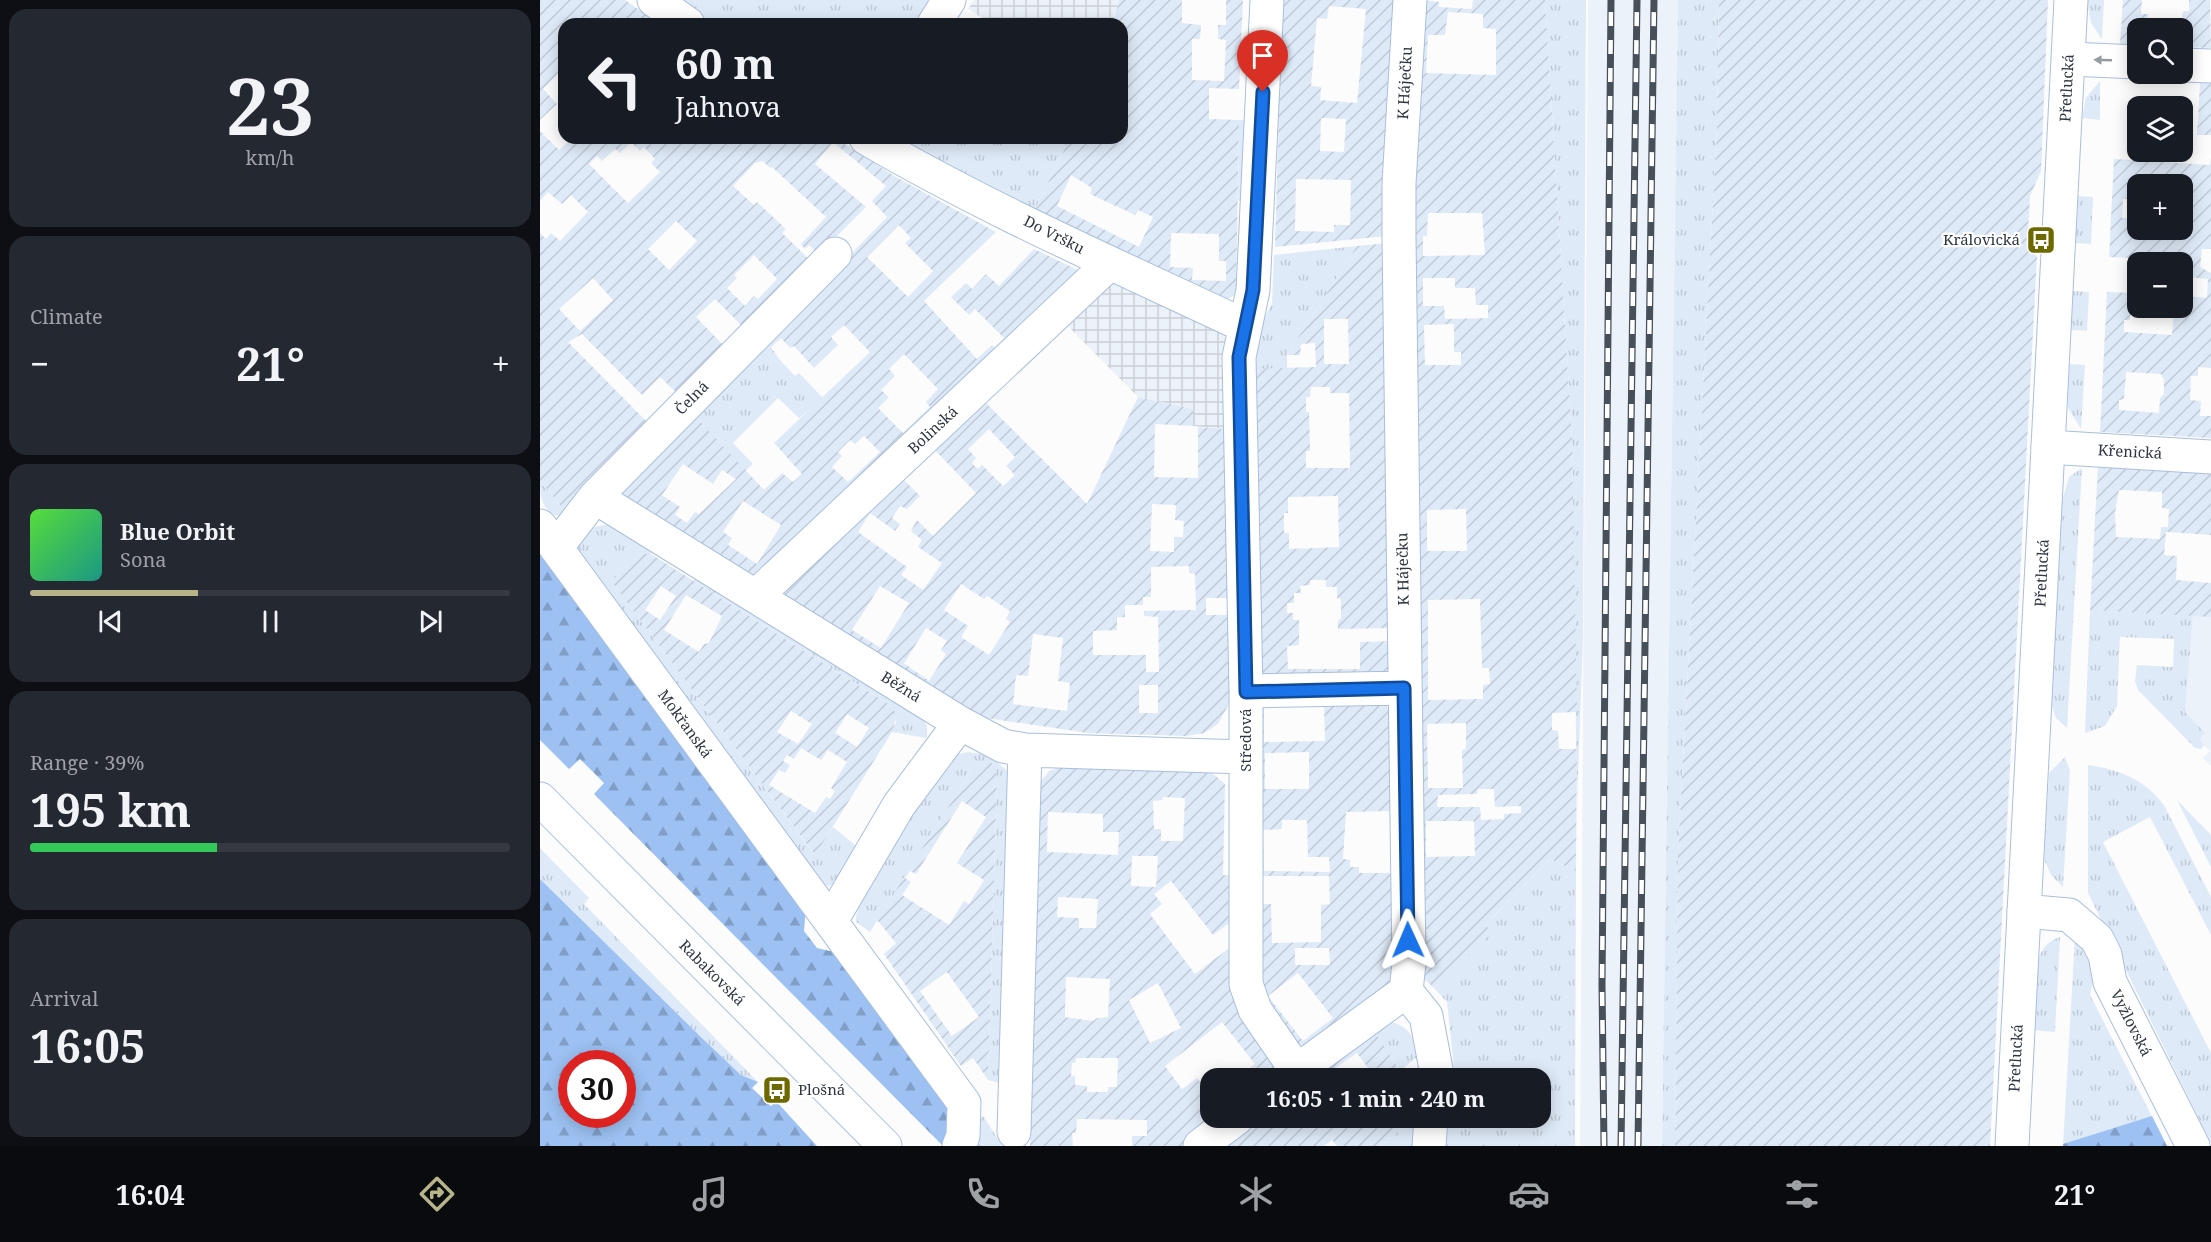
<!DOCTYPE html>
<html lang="en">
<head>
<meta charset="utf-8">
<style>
  :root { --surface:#171b24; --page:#242831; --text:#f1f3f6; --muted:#9ea1a6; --line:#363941; --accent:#b6b488 }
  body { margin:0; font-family:"Noto Serif",serif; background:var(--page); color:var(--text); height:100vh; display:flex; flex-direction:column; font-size:22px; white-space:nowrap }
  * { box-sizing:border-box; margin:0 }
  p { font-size:20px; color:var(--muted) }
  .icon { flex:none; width:33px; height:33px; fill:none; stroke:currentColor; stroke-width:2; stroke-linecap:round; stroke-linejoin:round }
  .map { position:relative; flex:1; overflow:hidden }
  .details { display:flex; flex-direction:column; gap:9px; padding:9px; background:#0d0f14; width:540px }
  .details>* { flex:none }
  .hud { position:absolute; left:18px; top:18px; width:570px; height:126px; border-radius:18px; box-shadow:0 3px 15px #0003; background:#171b24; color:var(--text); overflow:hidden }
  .tools { position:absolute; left:1587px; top:18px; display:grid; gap:12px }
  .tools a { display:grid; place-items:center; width:66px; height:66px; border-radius:12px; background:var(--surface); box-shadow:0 3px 15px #0003; font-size:30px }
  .speed { position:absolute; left:18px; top:1050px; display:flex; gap:12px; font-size:30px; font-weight:700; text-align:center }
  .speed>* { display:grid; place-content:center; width:78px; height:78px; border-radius:50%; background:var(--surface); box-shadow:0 3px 15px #0003; line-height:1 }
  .speed .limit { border:9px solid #d22; background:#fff; color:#111 }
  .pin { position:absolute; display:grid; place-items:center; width:51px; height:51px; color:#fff; margin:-62px -26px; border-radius:50% 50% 50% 0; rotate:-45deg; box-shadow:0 0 6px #0007 }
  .pin .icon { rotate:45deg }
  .me { position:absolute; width:66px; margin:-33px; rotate:359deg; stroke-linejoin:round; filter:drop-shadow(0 0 4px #0008) }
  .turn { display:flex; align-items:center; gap:21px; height:126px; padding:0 18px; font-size:27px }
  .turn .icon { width:78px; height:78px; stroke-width:2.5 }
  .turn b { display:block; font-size:42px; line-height:51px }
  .big { font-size:45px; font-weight:700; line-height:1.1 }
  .details .widget { flex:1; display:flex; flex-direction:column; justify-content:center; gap:9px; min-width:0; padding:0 21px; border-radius:18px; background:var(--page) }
  .details .dial { align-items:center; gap:0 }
  .dial b { font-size:78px; line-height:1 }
  .song { display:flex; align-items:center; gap:18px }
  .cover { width:72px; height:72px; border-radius:9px; background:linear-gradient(135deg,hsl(110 70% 55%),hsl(170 70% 35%)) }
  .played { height:6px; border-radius:3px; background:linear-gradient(90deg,var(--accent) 35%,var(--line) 35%) }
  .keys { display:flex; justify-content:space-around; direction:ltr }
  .heat { display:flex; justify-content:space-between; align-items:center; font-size:33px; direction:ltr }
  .charge { height:9px; border-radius:4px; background:linear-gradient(90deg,#34c759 39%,var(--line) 0) }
  .trip { position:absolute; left:660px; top:1068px; width:351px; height:60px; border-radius:18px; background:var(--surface); box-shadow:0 3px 15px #0003; font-weight:700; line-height:60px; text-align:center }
  .tabs { display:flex; height:96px; justify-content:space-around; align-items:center; background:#090b0e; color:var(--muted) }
  .tabs .icon { width:42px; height:42px }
  .tabs .current { color:var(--accent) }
  .tabs b { font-size:27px; color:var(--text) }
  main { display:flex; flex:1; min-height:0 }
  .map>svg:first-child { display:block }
  .built { fill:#ecf2f9 }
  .industrial { fill:url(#industrial-grid) }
  .grass { fill:url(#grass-tufts) }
  .forest { fill:url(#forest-firs); fill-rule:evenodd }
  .garden { fill:url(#garden-furrows); fill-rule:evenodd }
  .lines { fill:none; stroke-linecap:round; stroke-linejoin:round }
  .minor-casing { stroke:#a9bfdc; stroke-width:35 }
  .tertiary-casing { stroke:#a9bfdc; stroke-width:35 }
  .secondary-casing { stroke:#a9bfdc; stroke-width:35 }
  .minor { stroke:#fff; stroke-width:33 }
  .tertiary { stroke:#fff; stroke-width:33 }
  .secondary { stroke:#fff; stroke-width:33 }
  .rail-casing { stroke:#474f59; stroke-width:7 }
  .rail { stroke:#fff; stroke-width:4.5; stroke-dasharray:14; stroke-linecap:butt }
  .oneway { fill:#969ba0 }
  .route-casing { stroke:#114b97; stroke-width:15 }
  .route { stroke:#1a73e8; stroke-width:10 }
  .labels { text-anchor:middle; stroke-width:4.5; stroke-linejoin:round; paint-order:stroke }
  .street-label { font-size:15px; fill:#2e3742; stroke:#fff }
  .poi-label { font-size:15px; fill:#2e3742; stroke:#fff; text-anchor:end }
</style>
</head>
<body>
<main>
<section class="details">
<div class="widget dial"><b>23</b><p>km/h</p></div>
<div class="widget"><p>Climate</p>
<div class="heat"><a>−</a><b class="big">21°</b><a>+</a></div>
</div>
<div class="widget">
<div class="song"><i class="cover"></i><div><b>Blue Orbit</b><p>Sona</p></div></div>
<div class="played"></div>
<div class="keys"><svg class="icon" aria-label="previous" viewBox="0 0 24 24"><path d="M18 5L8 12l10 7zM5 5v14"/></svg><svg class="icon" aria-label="pause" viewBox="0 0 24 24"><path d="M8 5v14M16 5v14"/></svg><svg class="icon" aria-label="next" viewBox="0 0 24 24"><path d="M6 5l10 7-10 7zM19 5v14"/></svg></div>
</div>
<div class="widget"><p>Range · 39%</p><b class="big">195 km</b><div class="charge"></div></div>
<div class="widget"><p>Arrival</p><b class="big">16:05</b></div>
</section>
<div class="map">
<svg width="1671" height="1146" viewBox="0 0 1671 1146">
  <defs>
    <pattern id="industrial-grid" width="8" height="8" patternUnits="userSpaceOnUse" patternTransform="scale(1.5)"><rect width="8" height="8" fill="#ecf2f9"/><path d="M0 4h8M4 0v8" fill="none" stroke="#cbd0d7"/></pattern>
    <pattern id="grass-tufts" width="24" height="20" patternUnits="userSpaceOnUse" patternTransform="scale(1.5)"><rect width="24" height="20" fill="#dfeaf8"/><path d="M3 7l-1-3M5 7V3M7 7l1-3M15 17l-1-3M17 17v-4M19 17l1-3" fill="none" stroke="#c0c9d6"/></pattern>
    <pattern id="forest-firs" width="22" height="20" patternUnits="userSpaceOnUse" patternTransform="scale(1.5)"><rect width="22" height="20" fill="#9cc1f2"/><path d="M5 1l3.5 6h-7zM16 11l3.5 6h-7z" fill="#809ec6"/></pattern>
    <pattern id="garden-furrows" width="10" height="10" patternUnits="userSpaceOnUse" patternTransform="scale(1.5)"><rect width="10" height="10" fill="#dfeaf8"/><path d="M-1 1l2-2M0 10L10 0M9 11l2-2" fill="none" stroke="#c0c9d6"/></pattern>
  </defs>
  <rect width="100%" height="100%" fill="#fcfcfc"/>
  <!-- built -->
  <path class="built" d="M1048,0H1138L1122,1146H1040Z
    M1653,615L1671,617V766L1663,758L1670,751L1658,739L1645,712Z"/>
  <!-- industrial -->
  <path class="industrial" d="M434,0H579L573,24H452L428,9Z
    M567,275L682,333L686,340L688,429L653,426V409L598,397L522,320Z"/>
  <!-- grass -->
  <path class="grass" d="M132,0H392L378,24H168Z
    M1005,0H1046L1043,637L1037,806L1032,440Z
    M1138,0H1179L1177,127L1138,853L1135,1146H1122Z
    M1547,0H1564L1562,39L1551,23Z
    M1560,81V120L1542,118L1546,98Z
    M699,120H714L711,197L698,201Z
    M350,138H530L494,211Z
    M1537,196L1553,197L1551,244L1535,243Z
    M817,246L747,355V369H709L719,327L732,304L734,255Z
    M1533,291L1549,292L1547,331L1530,330Z
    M224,343L255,376L259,373L283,398L259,418L238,398L193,443L213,464L205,471L152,413Z
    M1528,364L1545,365L1541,429L1528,408Z
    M110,425L20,517C2,511 0,498 0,481L23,509Z
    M1542,468L1527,728L1516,718L1511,703L1522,501L1529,477Z
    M70,524L115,541L111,554L100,553L73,583L274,854L293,827L321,850L295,885L286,886L279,882L32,547L48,528Z
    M160,570L382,716L387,727V738L352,732L356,722L348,704L154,581Z
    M1550,610L1653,615L1645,712L1665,733L1659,739L1664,745L1661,749L1655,748L1598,690L1595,681L1597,665L1633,667L1634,639L1580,637L1577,706L1565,726L1545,733Z
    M428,752L448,755L469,772L464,1084L448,1080L457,776L433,768L330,932L316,922C317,880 388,791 414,755Z
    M1525,757L1530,771L1523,887L1511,875L1504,859L1509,773Z
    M1548,765C1580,770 1604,779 1624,805L1671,897V935L1610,817L1563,842L1671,1053V1143L1548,893Z
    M1637,800L1671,835V867Z
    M0,848L49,898L44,904L218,1082L201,1075L164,1040L0,879Z
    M1010,859L1036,871L1035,1146H906L909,1118H1000V1078H913L914,1066L907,1002L894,988L952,932L945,925Z
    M1520,937L1515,1032L1493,1030C1495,1003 1486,946 1520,937Z
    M1535,937L1557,965L1550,995L1627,1146H1523Z
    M846,1021C869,1025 873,1035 878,1056L860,1071L832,1027Z
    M439,1116L444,1117L462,1146H434Z
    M875,1118L881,1146H841Z"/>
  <!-- forest -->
  <path class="forest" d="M0,543L266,906L264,931L277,948L303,954L409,1110L407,1138L403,1146L54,794L64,783L40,759L29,769L0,740Z
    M0,879L164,1040L201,1075L218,1082L212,1088L231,1106L236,1101L277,1146H0ZM32,1064H82V1114H32Z
    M1612,1116L1627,1146H1523V1144Z"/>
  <!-- garden -->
  <path class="garden" d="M0,0H85L119,24H24V68L3,89L17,104L0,120Z
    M579,0H642V23L661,25L660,39H652V80L684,81L686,40L678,39V25H686V0H703L699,89L669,88V119L699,120L696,294L683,302L494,211L530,138H582V24H573ZM531,175L552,188L550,194L595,215L598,210L613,217L599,247L517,206ZM631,233L679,234V261H686V281L652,280L653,268L630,267Z
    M742,0H860L847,236L735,247ZM789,6L826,9L817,103L780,100L781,87L771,86L777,18L787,19ZM781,118L806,119L804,152L780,151ZM756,179L811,180L810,225H794V232L755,231Z
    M882,0L899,2V7L932,9L933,0H1005L1032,440L1037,712L1012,713V730L1018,731L1019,749H1037L1036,871L1010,859L945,925L953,932L894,988L882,977L871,206ZM908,12L943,14V28L956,29V75L886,73L888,35H905ZM888,213H942L945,255L883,256V236H887ZM915,278V288H935L936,305H948V318L905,319L904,306H883V278ZM914,324V352H921V365H885L884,325ZM926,509L927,551H887V510ZM940,599L942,668H949L950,684L943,685V699L888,700V600ZM926,723V749L922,750L923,788H888L887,724ZM938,789H954L955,807L981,806V813L964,814V819L941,820L940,807H897L898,795L937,794ZM886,821H934L935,856L886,857Z
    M1179,0H1508L1501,171L1490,196L1487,249L1497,256L1450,1146H1135L1138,853L1177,127Z
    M1583,0H1602L1601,14H1608L1607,23L1641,25L1643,11H1649V0H1670L1671,48L1643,47L1642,28H1598L1597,45L1580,44Z
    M1660,83H1671V135H1657Z
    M0,131L19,150L32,138H295L356,177L456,232L384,301L437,359L452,345L457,349L466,340L435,309L429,315L411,297L426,283L432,289L446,274L459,286L494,249L542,272L218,581L75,491L152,413L224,490L242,473L253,482L262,474L234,443L330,352L304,325L291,337L298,345L274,368L254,346L250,348L241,338L231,347L239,359L224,343L347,217L332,201L346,186L293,142L275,164L326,207L279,254L269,245L265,249L261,244L286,217L232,167L230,168L223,161L215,163L193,186L214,205L217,202L246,229L242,233L272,262L205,329L175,299L156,317L186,348L139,395L120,377L102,395L42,334L28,342L110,425L23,509L0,481V233L6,239L11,233L20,241L48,212L31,195L22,204L8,192L0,201ZM91,142L100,151L104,147L115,159L111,163L120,172L88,203L49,164L57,156L62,161L75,149L80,153ZM136,221L157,241L129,270L108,249ZM359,225L371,238L365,243L393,271L368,297L327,257ZM214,255L237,279L218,299L214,296L205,306L187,288L197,278L194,275ZM53,278L73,300L40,331L19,309ZM364,354L398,389L386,402L390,407L363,433L338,408L349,397L341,390L355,376L349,369ZM324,436L340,452L308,482L292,467L302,456L298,452L310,440L315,444ZM143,464L173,484L182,470L196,479L159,514L155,512L147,523L135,515L140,507L122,495ZM203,501L241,525L217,564L188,545L192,538L183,532Z
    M1574,159L1670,165L1671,159V249H1662L1660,267L1671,273V368L1658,367V376H1651L1650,400L1661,401L1660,416H1671V438L1560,432L1567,292L1591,293L1590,320H1584V332L1632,335L1634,308H1642L1643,296L1667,298L1668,279L1647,277L1648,272H1643L1642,262L1640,260L1569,257ZM1596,181L1643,183L1642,230H1638V233L1597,231V218H1582L1583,199H1595ZM1586,372L1621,374L1624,380V394L1620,398L1619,413L1579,410V400L1584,399Z
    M848,243L854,628L798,629V620L801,619V599L797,598V587H786V580H770V585L760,586L761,593H754V603H747V613H753V620H759V645L747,646L748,669H820V642L854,641L855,677L714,680L709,369L776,367L775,343L761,344L760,355H747L817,246ZM784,319H808L809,364H784ZM771,387H790V393H809L810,468H766V451H770L769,412H766V397H770ZM798,496L799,547L749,549V533H744V513H748V497Z
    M598,397L653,409V426L615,424L614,477L658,478V427L688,429L691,598H666V615H691L690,702L678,724L664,733L646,736L548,733L440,717L238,593L362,478L380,496L367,509L360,506L352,518L360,524L355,531L330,513L318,532L367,567L361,575L383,590L402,563L378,547L382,540L371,531L377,520L393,536L436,493L391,446L441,398L547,504ZM449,429L475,457L466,466L475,475L463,486L442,465L438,469L432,463L436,458L428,449ZM612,504L636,505L635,520L644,521L643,537H634V552L610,551ZM649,566V573L655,574L656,610L604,611V616L618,617L619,672H606V655H553V631L577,630V617H585V605H603V597H611V567ZM421,584L444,599L447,596L470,611L466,619L470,622L449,655L421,637L428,626L404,610ZM340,586L369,603L341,648L312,630ZM386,628L407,641L401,650L406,654L389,681L365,664L363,665ZM493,634L523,638L518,681L530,683L527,711L473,704L476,675L488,676ZM599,685H618V713H599Z
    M1558,467L1671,473V535L1626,532L1624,555L1637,556L1636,580L1671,583V617L1550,610ZM1579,490L1622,492V508L1629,509L1628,527H1621L1620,539L1576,537L1575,513Z
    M100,553L111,554L348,704C355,714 357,720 352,732L275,855L72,582L89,557ZM121,586L136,596L120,620L105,610ZM146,595L182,616L169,643L164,644L159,652L124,630ZM251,711L272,724L258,744L237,732ZM307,714L329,728L317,747L295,733ZM261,748L281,760L288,750L307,762L291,788L295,791L290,799L286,797L275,813L229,785L239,770L245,773L250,765L243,761L247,755L254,759Z
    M855,700L859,968L844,991L769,1046L753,1043L721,1001L718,904H731L732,943L781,942V905L790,904L789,876H718L714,702ZM784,704L785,741L724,742V705ZM769,752V789H725V753ZM851,811V873H819V867H810V860L803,859L806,812ZM742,820H767L768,857H789L790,872L724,871L723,830L742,829ZM755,948H789L790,965H755ZM758,973L793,1018L763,1041L728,996Z
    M444,761L454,764L457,776L448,1080L433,1058L421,1066L344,954L356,943L337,920L433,768ZM422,801L446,817L417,863L444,880L429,904L424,901L409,925L362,895L371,882L365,878L370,871L376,874ZM407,972L439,1017L412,1036L380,991Z
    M521,767L672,773L685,784L683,875L695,876L696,918L673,935L631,881L614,894L622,904L610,914L655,974L696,943L737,1063L731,1078H697L715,1064L682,1022L625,1066L642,1089L657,1078L670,1094V1118H681L644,1146H592V1136H607V1120L537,1119L536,1133H532L533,1146H490L501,781L509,771ZM623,797L645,798L643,841H621V829H614L613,801L622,800ZM508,812L563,814V832H579L578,855L507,852ZM592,856H618L616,887L591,886ZM518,897L558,899L556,928H539V918L517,917ZM526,977L570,979L568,1017L557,1018L553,1021L525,1017ZM618,983L641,1028L610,1043L589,1000ZM536,1058H578L577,1087H568V1092H547V1086L535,1085V1076H531L532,1063H535Z
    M832,1027L860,1071L850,1078H831L834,1076L817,1053L781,1078H765Z
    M714,1118H875L841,1146H797L792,1140L784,1146H677Z"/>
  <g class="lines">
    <!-- minor casing -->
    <g class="minor-casing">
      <path id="minor" d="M114,0L148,24
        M727,0L713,290L699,357L706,691V984L715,1010L757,1071
        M394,24L409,0
        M1529,59L1598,62
        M1642,65L1671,66
        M326,138C447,209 578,266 705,326
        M1508,447L1671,457
        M55,497L420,723L463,746L485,750L705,757
        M0,526L424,1103L423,1136L419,1146
        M16,548L55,497L295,254
        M216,596L570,263
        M706,691L864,688
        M1484,911L1529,915L1557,939L1565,955L1570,982L1653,1146
        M291,921L359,805L420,723
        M866,991L886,1016L896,1069L895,1078
        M747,1078L866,991L869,963L859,238V183L870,0
        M474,1132L485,750
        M660,1146L697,1118
        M889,1146L891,1118"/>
    </g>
    <!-- tertiary casing -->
    <g class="tertiary-casing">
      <path id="tertiary" d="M1472,1146L1531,0"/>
    </g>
    <!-- secondary casing -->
    <g class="secondary-casing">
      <path id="secondary" d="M0,799L345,1146"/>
    </g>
    <!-- minor -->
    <use href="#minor" class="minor"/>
    <!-- tertiary -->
    <use href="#tertiary" class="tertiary"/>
    <!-- secondary -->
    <use href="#secondary" class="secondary"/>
    <!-- rail casing -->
    <g class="rail-casing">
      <path id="rail" d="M1064,1146L1062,985L1071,0
        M1081,1146L1097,0
        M1098,1146L1114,0"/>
    </g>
    <!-- rail -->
    <use href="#rail" class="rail"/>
  </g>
  <!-- one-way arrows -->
  <defs><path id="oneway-solid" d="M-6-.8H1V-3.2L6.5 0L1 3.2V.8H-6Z" transform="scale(1.5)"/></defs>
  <use class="oneway" href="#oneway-solid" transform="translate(1563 60) rotate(-178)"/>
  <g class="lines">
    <!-- route casing -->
    <g class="route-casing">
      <path id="route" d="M723,92L713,290L699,357L706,692L864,688L868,940"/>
    </g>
    <!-- route -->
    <use href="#route" class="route"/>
  </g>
  <!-- icons -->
  <defs>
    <g id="bus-square" transform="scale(1.5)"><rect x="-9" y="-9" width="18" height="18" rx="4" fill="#6e6801" stroke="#fff"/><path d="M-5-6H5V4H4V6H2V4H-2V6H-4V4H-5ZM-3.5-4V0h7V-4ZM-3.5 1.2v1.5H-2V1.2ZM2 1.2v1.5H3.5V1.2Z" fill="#fff"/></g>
  </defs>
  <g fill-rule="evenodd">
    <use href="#bus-square" x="1501" y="240"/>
    <use href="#bus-square" x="237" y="1090"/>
  </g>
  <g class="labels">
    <!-- street labels -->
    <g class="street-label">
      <text transform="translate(865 83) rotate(-87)" y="5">K Háječku</text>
      <text transform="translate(1527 88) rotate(-87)" y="5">Přetlucká</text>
      <text transform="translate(514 235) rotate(27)" y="5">Do Vršku</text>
      <text transform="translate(152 398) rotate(-45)" y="5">Čelná</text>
      <text transform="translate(393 430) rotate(-43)" y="5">Bolinská</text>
      <text transform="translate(1590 452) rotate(3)" y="5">Křenická</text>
      <text transform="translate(863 569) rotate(-91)" y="5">K Háječku</text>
      <text transform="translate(1502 573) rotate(-87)" y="5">Přetlucká</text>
      <text transform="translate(361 687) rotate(32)" y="5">Běžná</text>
      <text transform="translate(145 724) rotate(54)" y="5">Mokřanská</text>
      <text transform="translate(706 740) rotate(-90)" y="5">Středová</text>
      <text transform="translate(172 973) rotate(45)" y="5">Rabakovská</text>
      <text transform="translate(1591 1023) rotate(63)" y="5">Vyžlovská</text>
      <text transform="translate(1476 1058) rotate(-87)" y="5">Přetlucká</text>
    </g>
    <!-- poi labels -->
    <g class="poi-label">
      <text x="1480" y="245">Královická</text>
      <text x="258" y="1095" text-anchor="start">Plošná</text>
    </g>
  </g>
</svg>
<div class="tools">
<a><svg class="icon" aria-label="search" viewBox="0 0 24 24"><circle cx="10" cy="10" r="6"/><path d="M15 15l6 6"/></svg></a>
<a><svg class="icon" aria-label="layers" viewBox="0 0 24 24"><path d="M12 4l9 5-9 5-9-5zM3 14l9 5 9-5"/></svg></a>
<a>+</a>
<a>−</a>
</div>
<div class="speed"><div class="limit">30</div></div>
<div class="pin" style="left:723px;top:92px;background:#d93025"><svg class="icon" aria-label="arrive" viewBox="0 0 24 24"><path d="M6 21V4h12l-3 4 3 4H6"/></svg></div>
<svg class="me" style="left:868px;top:940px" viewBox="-20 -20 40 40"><path d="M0-17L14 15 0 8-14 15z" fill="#1a73e8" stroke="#fff" stroke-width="4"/></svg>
<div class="trip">16:05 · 1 min · 240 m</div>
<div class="hud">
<div class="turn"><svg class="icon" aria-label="left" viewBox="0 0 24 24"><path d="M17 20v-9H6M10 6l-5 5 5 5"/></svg><div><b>60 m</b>Jahnova</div></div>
</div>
</div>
</main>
<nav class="tabs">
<b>16:04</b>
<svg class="icon current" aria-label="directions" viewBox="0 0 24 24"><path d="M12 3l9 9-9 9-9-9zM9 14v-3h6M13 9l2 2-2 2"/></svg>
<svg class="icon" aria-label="music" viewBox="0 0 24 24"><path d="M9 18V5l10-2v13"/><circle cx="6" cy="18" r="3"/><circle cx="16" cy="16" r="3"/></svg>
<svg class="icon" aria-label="phone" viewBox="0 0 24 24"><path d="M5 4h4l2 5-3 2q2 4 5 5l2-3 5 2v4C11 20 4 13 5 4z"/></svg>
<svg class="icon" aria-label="climate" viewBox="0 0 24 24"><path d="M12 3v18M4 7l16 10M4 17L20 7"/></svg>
<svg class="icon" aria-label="car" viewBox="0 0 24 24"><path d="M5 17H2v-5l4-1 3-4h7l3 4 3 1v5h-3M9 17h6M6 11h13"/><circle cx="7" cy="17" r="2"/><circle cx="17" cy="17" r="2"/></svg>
<svg class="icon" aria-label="filters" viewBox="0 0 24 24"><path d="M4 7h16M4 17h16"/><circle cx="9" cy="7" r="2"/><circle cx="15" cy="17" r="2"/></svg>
<b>21°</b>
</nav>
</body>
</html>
